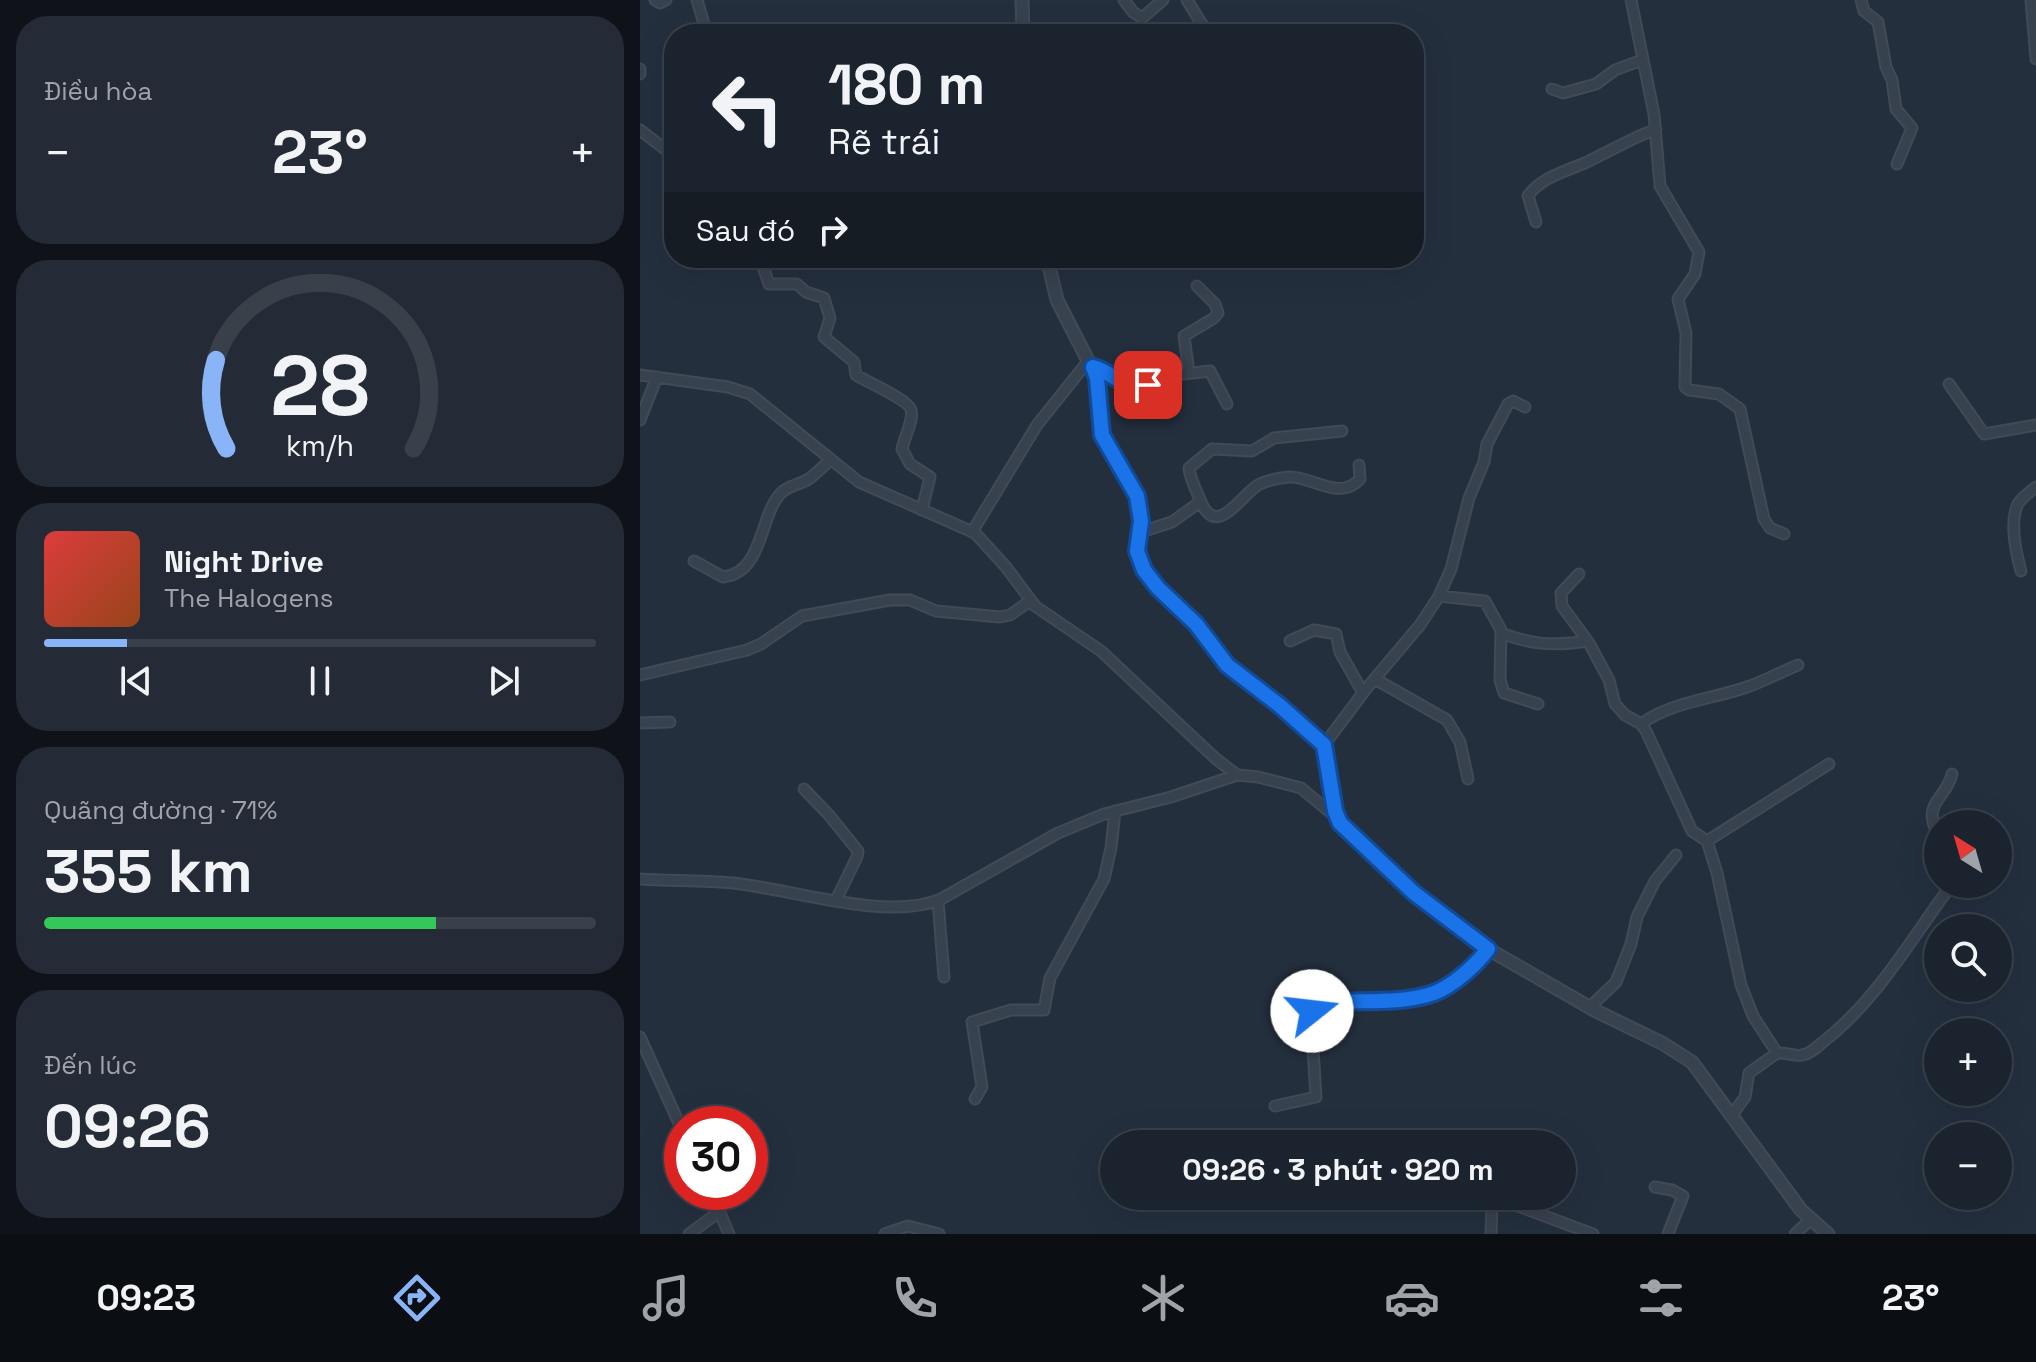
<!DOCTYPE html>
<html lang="vi">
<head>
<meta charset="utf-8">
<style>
  :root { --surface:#1b232e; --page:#242b36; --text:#f1f3f6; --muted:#a0a4aa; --line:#39404a; --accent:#8ab4f8 }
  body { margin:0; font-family:"Space Grotesk",sans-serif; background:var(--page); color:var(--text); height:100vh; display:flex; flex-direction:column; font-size:30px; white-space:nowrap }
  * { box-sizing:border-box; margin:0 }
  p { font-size:26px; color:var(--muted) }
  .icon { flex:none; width:44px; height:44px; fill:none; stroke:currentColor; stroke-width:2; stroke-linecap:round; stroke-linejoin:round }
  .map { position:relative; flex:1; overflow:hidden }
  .details { display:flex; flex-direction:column; gap:16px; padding:16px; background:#0f1319; width:640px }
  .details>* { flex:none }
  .hud { position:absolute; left:24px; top:24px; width:760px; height:244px; border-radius:32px; box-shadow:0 8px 32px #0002,0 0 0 2px var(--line); background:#1b232e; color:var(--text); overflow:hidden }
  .needle { width:52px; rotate:323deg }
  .tools { position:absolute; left:1284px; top:810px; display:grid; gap:16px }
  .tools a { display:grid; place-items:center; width:88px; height:88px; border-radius:50%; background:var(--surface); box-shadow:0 8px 32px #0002,0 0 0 2px var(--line); font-size:40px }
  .speed { position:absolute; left:24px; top:1106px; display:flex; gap:16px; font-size:40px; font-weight:700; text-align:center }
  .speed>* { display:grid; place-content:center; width:104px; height:104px; border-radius:50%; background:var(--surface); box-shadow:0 8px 32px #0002,0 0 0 2px var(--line); line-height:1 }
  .speed .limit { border:12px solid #d22; background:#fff; color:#111 }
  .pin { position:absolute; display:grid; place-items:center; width:68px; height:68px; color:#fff; margin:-34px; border-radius:16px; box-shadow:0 4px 12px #0006 }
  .me { position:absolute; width:88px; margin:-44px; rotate:74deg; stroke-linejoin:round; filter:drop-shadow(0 0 6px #0008) }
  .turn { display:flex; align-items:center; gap:28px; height:168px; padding:0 32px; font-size:36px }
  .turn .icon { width:104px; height:104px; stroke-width:2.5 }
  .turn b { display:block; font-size:56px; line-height:68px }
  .then { display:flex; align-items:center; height:76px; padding:0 32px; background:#0003; gap:16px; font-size:30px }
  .big { font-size:60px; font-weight:700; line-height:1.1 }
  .details .tile { flex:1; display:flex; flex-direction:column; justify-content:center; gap:12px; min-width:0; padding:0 28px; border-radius:32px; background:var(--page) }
  .details .dial { align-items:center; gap:0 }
  .dial svg { height:208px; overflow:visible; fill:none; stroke:var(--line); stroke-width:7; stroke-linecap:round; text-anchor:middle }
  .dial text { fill:var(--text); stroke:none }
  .song { display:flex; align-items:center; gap:24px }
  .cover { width:96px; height:96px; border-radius:12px; background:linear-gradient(135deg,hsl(0 70% 55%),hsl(20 70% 35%)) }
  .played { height:8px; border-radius:4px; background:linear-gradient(90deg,var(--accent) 15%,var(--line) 15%) }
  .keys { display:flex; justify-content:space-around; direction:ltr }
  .heat { display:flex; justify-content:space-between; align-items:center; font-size:44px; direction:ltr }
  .charge { height:12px; border-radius:6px; background:linear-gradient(90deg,#34c759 71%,var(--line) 0) }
  .trip { position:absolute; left:460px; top:1130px; width:476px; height:80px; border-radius:40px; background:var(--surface); box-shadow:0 8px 32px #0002,0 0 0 2px var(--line); font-weight:700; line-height:80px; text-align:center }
  .menu { display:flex; height:128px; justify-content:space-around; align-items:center; background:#0b0e12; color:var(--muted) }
  .menu .icon { width:56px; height:56px }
  .menu .selected { color:var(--accent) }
  .menu b { font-size:36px; color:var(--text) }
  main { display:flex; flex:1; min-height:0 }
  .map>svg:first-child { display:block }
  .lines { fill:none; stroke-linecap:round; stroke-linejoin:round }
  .minor-casing { stroke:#414a57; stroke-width:13 }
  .tertiary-casing { stroke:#414a57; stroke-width:15 }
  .minor { stroke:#38414e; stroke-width:9 }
  .tertiary { stroke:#38414e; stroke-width:11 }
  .route-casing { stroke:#114b97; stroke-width:20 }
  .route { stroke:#1a73e8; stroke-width:14 }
</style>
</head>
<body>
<main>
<section class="details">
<div class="tile"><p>Điều hòa</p>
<div class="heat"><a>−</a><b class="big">23°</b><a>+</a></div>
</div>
<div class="tile dial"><svg viewBox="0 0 100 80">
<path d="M14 69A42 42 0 1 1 86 69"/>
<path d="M14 69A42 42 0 0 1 10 35" stroke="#8ab4f8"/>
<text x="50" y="56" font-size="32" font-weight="700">28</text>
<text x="50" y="72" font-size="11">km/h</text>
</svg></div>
<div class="tile">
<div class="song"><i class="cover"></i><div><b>Night Drive</b><p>The Halogens</p></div></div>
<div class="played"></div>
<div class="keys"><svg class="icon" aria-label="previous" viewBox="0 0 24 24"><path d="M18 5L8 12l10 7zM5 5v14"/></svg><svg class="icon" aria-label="pause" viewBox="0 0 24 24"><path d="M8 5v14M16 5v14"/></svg><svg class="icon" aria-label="next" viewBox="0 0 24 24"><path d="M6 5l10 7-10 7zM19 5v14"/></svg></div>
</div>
<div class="tile"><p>Quãng đường · 71%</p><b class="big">355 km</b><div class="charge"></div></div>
<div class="tile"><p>Đến lúc</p><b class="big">09:26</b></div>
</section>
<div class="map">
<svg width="1396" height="1234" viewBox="0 0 1396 1234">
  <rect width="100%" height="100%" fill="#242f3e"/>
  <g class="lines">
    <!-- minor casing -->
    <g class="minor-casing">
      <path id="minor" d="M15,0L20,3L26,0
        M57,0L67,34
        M484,0L493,12L502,18L523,0
        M547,0L568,34
        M991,0L1014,114L1020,186L1059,252L1055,274L1038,299L1046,333L1045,387L1049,390L1079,394L1100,409L1124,519L1130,528L1144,534
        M1221,0L1224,11L1238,22L1246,67L1252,80L1256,109L1272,128L1257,164
        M1391,0L1396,59
        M0,69V74
        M912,89L923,93L956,84L975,70L1002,60
        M0,130L34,156
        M896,222L888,196C901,177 927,171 947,162C970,151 992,138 1016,129
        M120,258L129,284H157L166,292L184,298L190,318L184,337L214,362L216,375C227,382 269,400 271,410C274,420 264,438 262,449L270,464L290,477L282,510
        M453,367L470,373L487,386L498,387L535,375L570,371L587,404
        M549,373L544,336L574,318L578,313L575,304L557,286
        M0,375L88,387L110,394L219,482L335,533L366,567L395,606L461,651L575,758L597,775
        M1309,384L1344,434L1396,425
        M0,420L17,377
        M702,431L634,438L612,451L572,449L549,468C550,478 555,488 559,497C575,542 599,497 618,485C626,480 640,478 649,477C672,476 700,502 720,479L719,465
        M332,532L397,425L449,360
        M501,532L532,522L560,502
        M54,561L83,577C123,573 119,518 140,494C147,486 158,485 167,480C176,475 182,466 191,460
        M1381,571C1376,553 1370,524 1377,506C1380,498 1390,492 1396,487
        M939,574L921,593L922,606L949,643L969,680L975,704L985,715L1001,724L1006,731L1052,831L1067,841
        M799,596L845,601L861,630L860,680L864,693L898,704
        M861,633C892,645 915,646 947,641
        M650,641L674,630L696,634L700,652L723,693
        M0,675L107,650L121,644L162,616L250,600H270L296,611L360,617L370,615L390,601
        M735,679L807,720L820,742L828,779
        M0,723L30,722
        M1001,724C1030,702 1073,699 1107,687C1124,681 1141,672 1158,665
        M684,745L726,689L780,625L799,596L811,569L829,498L844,462L847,444L868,404L873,401L885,407
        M164,789L189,815L218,851L217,857L196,900
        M1298,835C1281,802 1306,800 1312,774
        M0,879C31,881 62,880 93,883C151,889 248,922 301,899L418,833L464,814L531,797L597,775L618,777L661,788L697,818
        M298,900L304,977
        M950,1007L976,982L991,944L997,917L1015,881L1036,855
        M0,1037L42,1130
        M1137,1053L1113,1016L1101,985L1077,873L1067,841L1189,764
        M335,1099L342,1087L332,1022L371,1010H404L410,978L464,879L471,848L475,811
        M635,1106L676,1097L671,1016L674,1006L683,1002C714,1000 768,1004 795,993C814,985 836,965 848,949
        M1092,1115L1105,1097L1109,1073L1137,1053C1146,1052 1154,1057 1162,1055C1170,1054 1177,1047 1183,1042C1238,999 1271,939 1312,884
        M1015,1187L1032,1190L1043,1196L1028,1234
        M71,1192L89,1234
        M842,1196L852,1205
        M49,1234L79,1212
        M245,1234L268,1226L299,1234
        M851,1234L852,1205L864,1201L953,1234
        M1155,1234L1170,1220"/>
    </g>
    <!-- tertiary casing -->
    <g class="tertiary-casing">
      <path id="tertiary" d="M382,0L383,34
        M407,258L417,300L457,378L462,435L497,496L501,528L497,551L504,570L518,588L556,624L587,665L661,722L684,745L695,811L700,823L774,893L848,949L956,1011L1022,1043L1052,1062L1161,1210L1188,1234"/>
    </g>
    <!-- minor -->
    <use href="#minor" class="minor"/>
    <!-- tertiary -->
    <use href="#tertiary" class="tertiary"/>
  </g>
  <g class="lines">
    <!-- route casing -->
    <g class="route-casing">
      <path id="route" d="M508,385C486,392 473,372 453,367L457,378L462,435L497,496L501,521L497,551L504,570L518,588L556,624L587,665L639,705L684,745L695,811L700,823L774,893L848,949C836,965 813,986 794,993C761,1005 715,999 680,1003L674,1006L672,1011"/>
    </g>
    <!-- route -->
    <use href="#route" class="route"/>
  </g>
</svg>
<div class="tools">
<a><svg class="needle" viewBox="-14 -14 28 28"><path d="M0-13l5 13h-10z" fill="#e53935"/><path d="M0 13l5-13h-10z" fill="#a0a4aa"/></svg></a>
<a><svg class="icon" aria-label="search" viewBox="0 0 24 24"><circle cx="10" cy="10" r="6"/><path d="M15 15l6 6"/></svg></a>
<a>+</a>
<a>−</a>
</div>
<div class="speed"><div class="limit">30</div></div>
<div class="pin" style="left:508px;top:385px;background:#d93025"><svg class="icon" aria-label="arrive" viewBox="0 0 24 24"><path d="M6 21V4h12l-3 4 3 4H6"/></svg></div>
<svg class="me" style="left:672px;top:1011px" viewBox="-20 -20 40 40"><circle r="19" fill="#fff"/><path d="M0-13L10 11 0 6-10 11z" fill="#1a73e8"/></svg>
<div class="trip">09:26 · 3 phút · 920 m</div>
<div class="hud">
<div class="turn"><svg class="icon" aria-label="left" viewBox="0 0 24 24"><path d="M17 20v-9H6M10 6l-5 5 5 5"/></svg><div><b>180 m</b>Rẽ trái</div></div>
<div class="then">Sau đó<svg class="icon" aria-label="right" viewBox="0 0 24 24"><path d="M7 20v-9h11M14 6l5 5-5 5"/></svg></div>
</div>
</div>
</main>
<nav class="menu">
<b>09:23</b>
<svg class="icon selected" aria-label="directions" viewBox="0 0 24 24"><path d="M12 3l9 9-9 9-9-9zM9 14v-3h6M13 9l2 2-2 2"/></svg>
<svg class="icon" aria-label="music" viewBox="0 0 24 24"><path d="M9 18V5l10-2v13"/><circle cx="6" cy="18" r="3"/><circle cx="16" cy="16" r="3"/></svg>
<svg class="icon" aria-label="phone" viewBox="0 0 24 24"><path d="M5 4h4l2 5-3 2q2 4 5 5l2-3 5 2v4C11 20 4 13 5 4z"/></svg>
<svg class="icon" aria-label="climate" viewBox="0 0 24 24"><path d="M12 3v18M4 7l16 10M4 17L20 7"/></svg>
<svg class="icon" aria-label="car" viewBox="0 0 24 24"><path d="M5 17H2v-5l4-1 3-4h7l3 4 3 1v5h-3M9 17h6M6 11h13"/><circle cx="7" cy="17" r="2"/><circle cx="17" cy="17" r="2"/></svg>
<svg class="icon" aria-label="filters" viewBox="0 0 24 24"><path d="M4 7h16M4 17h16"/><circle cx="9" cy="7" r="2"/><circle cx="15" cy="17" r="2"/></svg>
<b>23°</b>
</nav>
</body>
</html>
